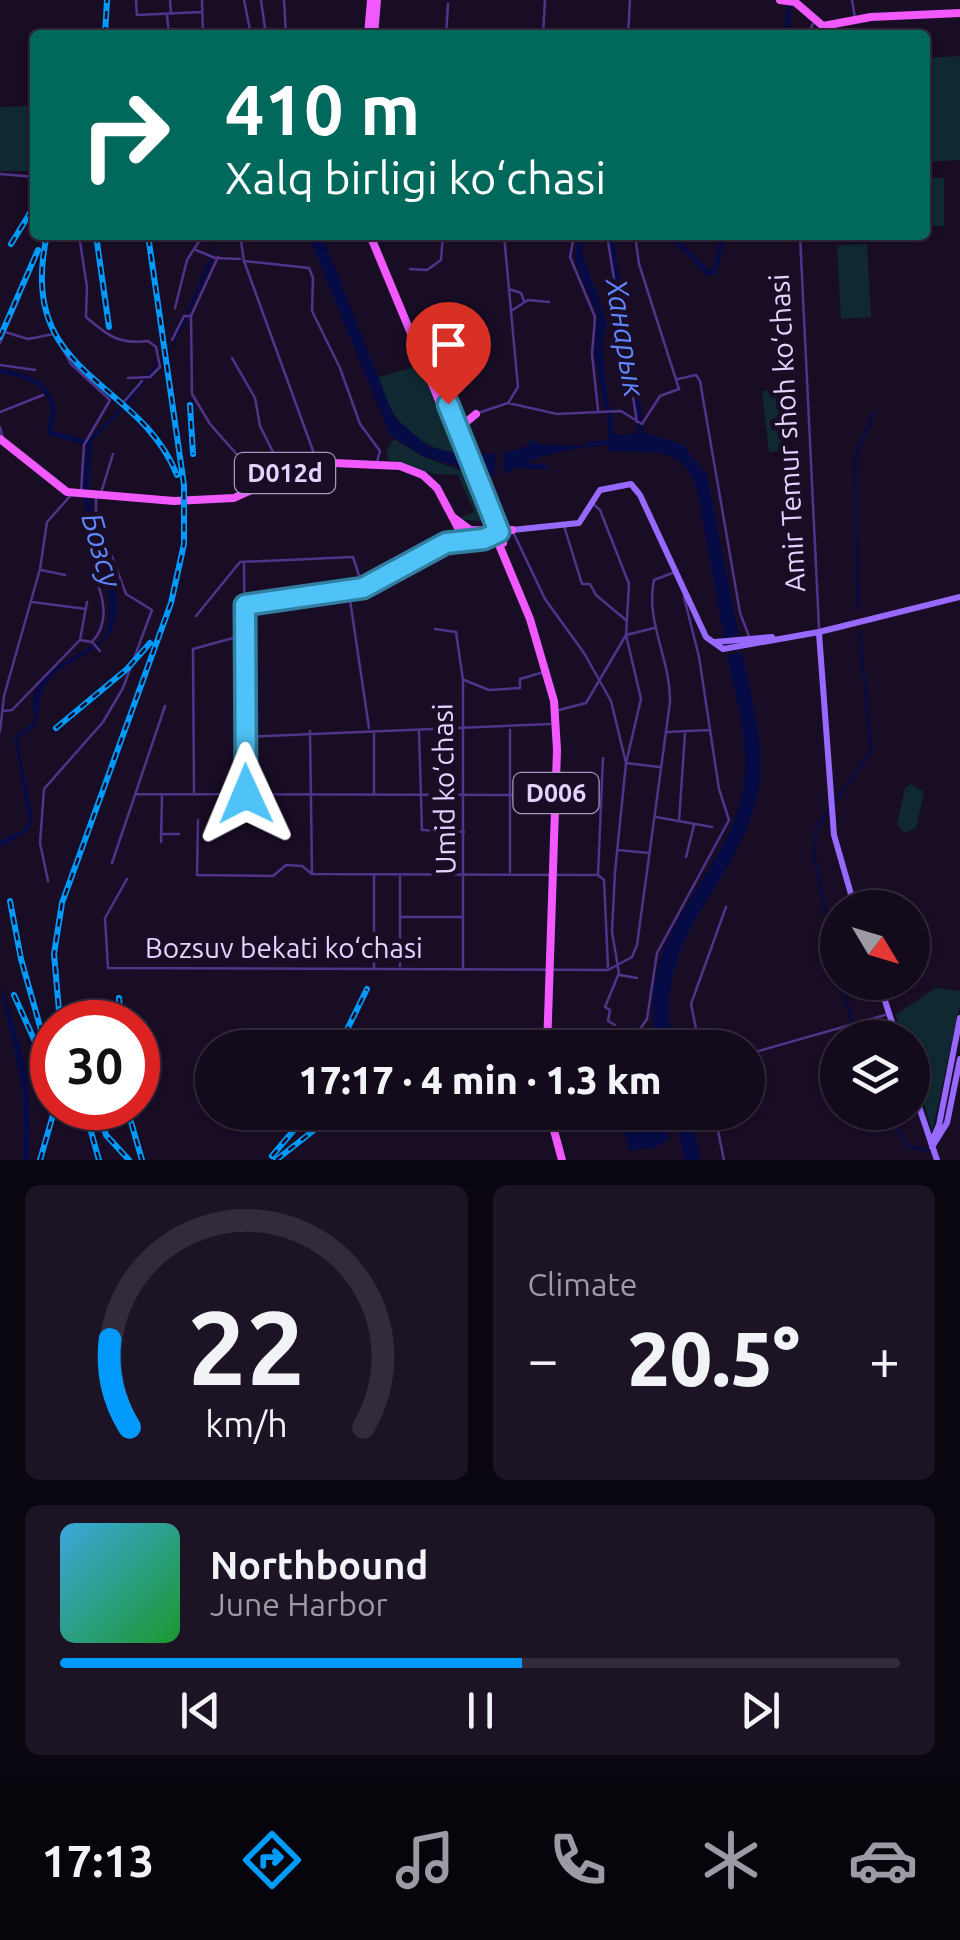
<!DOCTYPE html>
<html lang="en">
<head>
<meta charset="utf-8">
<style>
  :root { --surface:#130a1c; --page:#1c1325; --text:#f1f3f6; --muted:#9d9aa3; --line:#322b3b; --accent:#009afd }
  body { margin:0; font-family:Ubuntu,sans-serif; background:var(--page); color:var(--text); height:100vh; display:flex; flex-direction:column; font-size:38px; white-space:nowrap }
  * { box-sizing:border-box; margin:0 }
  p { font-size:32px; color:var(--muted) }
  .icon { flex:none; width:55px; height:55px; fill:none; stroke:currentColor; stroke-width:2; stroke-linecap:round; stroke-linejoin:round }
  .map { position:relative; height:1160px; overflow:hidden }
  .drawer { display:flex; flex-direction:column; gap:25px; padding:25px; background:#0a060f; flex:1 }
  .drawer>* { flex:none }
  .hud { position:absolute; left:30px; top:30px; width:900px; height:210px; border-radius:10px; box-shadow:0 2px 8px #0004,0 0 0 2px var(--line); background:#00695c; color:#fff; overflow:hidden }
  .needle { width:65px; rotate:128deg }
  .tools { position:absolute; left:820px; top:890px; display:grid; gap:20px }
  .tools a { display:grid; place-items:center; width:110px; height:110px; border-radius:50%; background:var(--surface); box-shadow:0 2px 8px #0004,0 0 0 2px var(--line); font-size:50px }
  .speed { position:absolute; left:30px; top:1000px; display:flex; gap:20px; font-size:50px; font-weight:700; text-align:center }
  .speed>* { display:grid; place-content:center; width:130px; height:130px; border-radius:50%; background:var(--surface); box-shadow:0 2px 8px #0004,0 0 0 2px var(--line); line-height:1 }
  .speed .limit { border:15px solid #d22; background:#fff; color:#111 }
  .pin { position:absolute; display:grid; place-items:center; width:85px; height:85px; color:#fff; margin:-102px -42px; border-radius:50% 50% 50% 0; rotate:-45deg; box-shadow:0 0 10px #0007 }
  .pin .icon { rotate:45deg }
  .me { position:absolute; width:110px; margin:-55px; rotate:359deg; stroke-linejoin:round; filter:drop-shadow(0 0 8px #0008) }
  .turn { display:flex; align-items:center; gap:35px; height:210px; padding:0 30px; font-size:45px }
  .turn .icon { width:130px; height:130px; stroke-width:2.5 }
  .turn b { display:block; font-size:70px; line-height:85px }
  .big { font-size:75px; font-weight:800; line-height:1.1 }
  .drawer .widget { flex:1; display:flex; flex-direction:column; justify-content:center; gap:15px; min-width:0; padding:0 35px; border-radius:15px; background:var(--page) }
  .drawer .dial { align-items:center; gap:0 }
  .dial svg { height:260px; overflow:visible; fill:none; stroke:var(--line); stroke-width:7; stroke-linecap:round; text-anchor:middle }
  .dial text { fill:var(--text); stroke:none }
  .song { display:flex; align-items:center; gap:30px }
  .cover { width:120px; height:120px; border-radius:15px; background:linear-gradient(135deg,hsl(200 70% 55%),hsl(130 70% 35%)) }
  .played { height:10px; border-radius:5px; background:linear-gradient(90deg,var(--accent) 55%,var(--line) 55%) }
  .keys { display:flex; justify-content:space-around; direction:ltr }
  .heat { display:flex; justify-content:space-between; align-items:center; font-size:55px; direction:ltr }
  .drawer .tiles { flex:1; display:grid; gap:25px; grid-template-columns:1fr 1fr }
  .widget:last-child { grid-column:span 2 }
  .trip { position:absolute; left:195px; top:1030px; width:570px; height:100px; border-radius:50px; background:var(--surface); box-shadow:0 2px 8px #0004,0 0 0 2px var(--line); font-weight:800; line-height:100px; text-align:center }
  .menu { display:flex; height:160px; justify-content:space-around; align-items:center; background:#08040b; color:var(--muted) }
  .menu .icon { width:70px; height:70px }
  .menu .selected { color:var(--accent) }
  .menu b { font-size:45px; color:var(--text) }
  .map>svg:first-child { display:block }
  .green { fill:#102831 }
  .water { fill:#060b46 }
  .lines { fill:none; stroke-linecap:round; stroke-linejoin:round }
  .stream { stroke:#060b46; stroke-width:2.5 }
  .canal { stroke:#060b46; stroke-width:5 }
  .pedestrian { stroke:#503489; stroke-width:2.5 }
  .minor { stroke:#503489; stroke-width:2.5 }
  .secondary { stroke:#9869ff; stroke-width:6 }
  .primary { stroke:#f159ff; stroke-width:8 }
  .rail-casing { stroke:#009afd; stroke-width:6 }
  .rail { stroke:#190d26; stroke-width:2.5; stroke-dasharray:8; stroke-linecap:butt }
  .route-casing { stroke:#337fa1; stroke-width:25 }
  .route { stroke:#4fc3f7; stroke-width:18 }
  .labels { text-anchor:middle; stroke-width:10; stroke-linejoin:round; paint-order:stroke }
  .shield { fill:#190d26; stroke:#a797be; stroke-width:2.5 }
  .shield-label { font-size:25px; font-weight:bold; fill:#e4d2ff }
  .street-label { font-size:28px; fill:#e4d2ff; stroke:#190d26 }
  .water-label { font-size:30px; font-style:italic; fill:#6087ff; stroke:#190d26 }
</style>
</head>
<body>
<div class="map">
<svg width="960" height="1160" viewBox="0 0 960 1160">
  <rect width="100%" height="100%" fill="#190d26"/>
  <!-- green -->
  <path class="green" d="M960,56V160L925,162V58Z
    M35,106V171H0V107Z
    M925,178H944V226H925Z
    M867,244L871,317L841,319L837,245Z
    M421,365L456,453C411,446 392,418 376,378Z
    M780,389L787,450L769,452L762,391Z
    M394,439L424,457L463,471L481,521L457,519L474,512L458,475L434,474L388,460L386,452Z
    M911,784L924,792L916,828L904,833L897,824L905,788Z
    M935,988L960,991V1005L932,1132L913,1068L912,1038L903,1037L896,1015Z"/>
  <!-- water -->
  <path class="water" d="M219,235H224L215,246L210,268L175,343L121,412L93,440C90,461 87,488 92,509C101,547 124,582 115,621C106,659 51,658 41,695C39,704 38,716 36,726L17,738L33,818L28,831L0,847V841L23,830L29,820L14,737L34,722C36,711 31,710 33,699C40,666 83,655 104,638C119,594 98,558 87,516C81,495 84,460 89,439L117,412L173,344Z
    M308,235H322L394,417L429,447L456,453L495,454V476L424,457L390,435Z
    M577,235H584L582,252L607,323L602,343L609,410L604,407L594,350L598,316L575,261Z
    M643,433L682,444L707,475L739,635L724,638L697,490C684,443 646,453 609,451L608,436Z
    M531,440L544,445L599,446C563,450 535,454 505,475L504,453L528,446Z
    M742,652C751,699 768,750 757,797C733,894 651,934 673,1047L658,1048C628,933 730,880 744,784C750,742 735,696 727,655Z
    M0,985C25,1048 33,1090 29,1160H23V1093Z
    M619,1113H663L670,1139L654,1148L629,1150Z
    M674,1113H689L701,1160H685Z"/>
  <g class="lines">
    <!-- stream -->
    <path class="stream" d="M858,610L855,458L874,412
      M838,968L815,861L816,828L871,752L860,633
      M842,982L852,1022
      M854,1027L857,1038
      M884,1112L909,1146L929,1151"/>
    <!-- canal -->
    <path class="canal" d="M786,35L790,0
      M610,235L637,387L641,438
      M671,235L708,273L715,271L723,235
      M0,371C23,375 48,380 53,408C54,418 49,424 50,433L89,443
      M609,409L611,436L618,437
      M589,444L613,442
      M504,464L545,467"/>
    <!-- pedestrian -->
    <path class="pedestrian" d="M464,680L489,690L520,688V679L544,672"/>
    <!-- minor -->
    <path class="minor" d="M136,0L137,15L202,12
      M170,0L171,13
      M202,0L203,35
      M244,0L251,35
      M261,0L266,35
      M284,0L286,35
      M852,0L855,18
      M167,15L169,35
      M447,29L478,35
      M446,35L448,4
      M543,35L545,0
      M628,35L630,0
      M807,35L813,24
      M0,174L35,177
      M79,235L87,287L86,317C107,335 119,345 148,341L156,347L160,367L150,377L128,378
      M246,235L241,241L244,261L316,459
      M574,235L570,257L595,317L592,354L598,410
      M607,235L637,422
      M800,235L819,628
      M196,250L215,258L240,259
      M218,257L191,316L192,394L210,424L263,484
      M244,261L309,268L313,278L312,311L340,368L360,424L380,451L377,462
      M410,269L427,270L441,260L443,235
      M509,289L521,293L524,301
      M175,308L187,260L203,235
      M511,311L528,300L549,302
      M5,332L28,339L54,334L71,364L110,400L84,445L81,492
      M172,340L184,316H190
      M0,343L20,296
      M232,358L255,398L260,426L283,472
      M0,365L35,370
      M678,379L696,375L700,381L740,613L749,636
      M112,397L123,403L142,381
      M508,403L557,414L621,411L642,424L660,396L679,389L639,264L635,235
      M0,412L43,395
      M478,413L508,403L518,387L504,235
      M0,427L3,439
      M101,493L113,454
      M593,504L600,510L629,584L626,635L641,699L626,763L615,872L612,932L619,973L605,1007L610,1010L608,1021L615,1025
      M564,526L582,584H590L596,595L627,621
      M514,534L545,599L584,653L611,701L626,763L659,767
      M445,556L455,542
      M244,564L246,793
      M41,570L65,575
      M349,593L369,728
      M32,602L86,609
      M245,605L363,588L446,543L461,542
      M196,616L240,562L353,557L363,588
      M435,629L456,632L463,680V967
      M80,640L87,602
      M93,643L100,651
      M559,710L586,703L626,635L654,628
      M4,711L12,710L80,640L92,642C111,622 103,596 94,574
      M0,731L4,696L40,569L47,522L72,494
      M310,731L312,873
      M374,731V793
      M419,731L422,830L464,832
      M667,732L709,730
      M245,737L550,724
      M603,758L598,875L604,880L608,967
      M194,793L193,649L244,635
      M136,794L559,795
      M656,817L712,827
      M198,820L197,875L273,876L286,865L302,866L312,874L598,875
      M679,821L685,733
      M163,834H179
      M161,842L162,796
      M618,850L649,853
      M686,857L694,825
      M112,863L165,706
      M510,872V730
      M400,875V966
      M374,876V968
      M127,879L105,918L108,968L608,970L632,957L637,945L670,702C671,660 645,622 654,580L675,572
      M48,881L40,843L44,789L103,722L123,688L152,610L126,594L96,514V498
      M401,917H463
      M620,975L637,978
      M613,1048L633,1039L647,1019L657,953L729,820L719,789L699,657L684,597
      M700,1048L691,1004L726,907
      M748,1054L885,1015
      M714,1112L724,1160"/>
    <!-- secondary -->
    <path class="secondary" d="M512,530L579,523L600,490L631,484L640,495L706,637L723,649L819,632L960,597
      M819,633L834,835L855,908
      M715,642L772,637
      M879,982L897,1038
      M912,1086L937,1160
      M931,1143L939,1125L960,1018
      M932,1147L947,1123L960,1059"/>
    <!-- primary -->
    <path class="primary" d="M780,0L795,2L823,26L871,17L960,13
      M368,35L371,0
      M374,35L377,0
      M370,235L530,619L554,701L557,750L547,1048
      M426,352L503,543
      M462,437L465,423L476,414
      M0,439L67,492L174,501L234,498L311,462L400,466L423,475L437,488L465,541L512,530
      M454,518L470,530L495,531
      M549,1112L562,1160"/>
    <!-- rail casing -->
    <g class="rail-casing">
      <path id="rail" d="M105,35L107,0
        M47,235C15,377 138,377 177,475
        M96,235L109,327
        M11,244L35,205
        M0,337L38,250
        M190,405L193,454
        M56,728L127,669L150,643
        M10,901L21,959L52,1069
        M14,995L50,1075L52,1111
        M119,998L121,1022
        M88,1012L89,1022
        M60,1022L54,954L62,903L171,603L184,544V485L148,235
        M317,1048L323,1037
        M338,1048L367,989
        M97,1108L106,1135L129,1160
        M127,1108L142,1160
        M88,1121L99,1160
        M272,1156L309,1112
        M40,1160L55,1108
        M276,1160L337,1112"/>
    </g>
    <!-- rail -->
    <use href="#rail" class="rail"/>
  </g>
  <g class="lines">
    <!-- route casing -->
    <g class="route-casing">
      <path id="route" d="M246,794L245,605L363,588L446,543L484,539L499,532L448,404"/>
    </g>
    <!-- route -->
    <use href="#route" class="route"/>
  </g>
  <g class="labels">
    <!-- shield labels -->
    <g class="shield">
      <rect x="235" y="453" width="100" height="40" rx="8"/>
      <rect x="513.5" y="773" width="85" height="40" rx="8"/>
    </g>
    <g class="shield-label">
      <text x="285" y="482">D012d</text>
      <text x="556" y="802">D006</text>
    </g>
    <!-- street labels -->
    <g class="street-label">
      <text transform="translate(787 433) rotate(-93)" y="10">Amir Temur shoh ko‘chasi</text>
      <text transform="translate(444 789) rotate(-91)" y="10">Umid ko‘chasi</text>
      <text x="284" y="958">Bozsuv bekati ko‘chasi</text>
    </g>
    <!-- water labels -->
    <g class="water-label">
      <text transform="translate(625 338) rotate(81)" y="10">Ханарык</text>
      <text transform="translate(101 550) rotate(74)" y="10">Бозсу</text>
    </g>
  </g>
</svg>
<div class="tools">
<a><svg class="needle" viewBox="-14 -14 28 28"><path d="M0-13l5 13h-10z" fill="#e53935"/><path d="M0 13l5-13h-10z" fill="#9d9aa3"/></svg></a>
<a><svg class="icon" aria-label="layers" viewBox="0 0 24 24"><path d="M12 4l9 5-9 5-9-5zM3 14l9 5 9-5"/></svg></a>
</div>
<div class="speed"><div class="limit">30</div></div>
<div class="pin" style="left:448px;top:404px;background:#d93025"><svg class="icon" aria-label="arrive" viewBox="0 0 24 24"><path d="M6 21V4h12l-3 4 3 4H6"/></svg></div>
<svg class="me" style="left:246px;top:794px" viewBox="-20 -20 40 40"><path d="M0-17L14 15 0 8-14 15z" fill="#4fc3f7" stroke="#fff" stroke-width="4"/></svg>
<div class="trip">17:17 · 4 min · 1.3 km</div>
<div class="hud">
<div class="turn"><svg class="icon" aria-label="right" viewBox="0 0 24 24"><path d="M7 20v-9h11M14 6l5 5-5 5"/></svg><div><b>410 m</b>Xalq birligi ko‘chasi</div></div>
</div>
</div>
<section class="drawer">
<div class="tiles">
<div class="widget dial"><svg viewBox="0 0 100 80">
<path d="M14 69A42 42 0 1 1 86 69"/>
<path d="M14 69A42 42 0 0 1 8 42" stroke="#009afd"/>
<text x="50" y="56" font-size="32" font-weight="700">22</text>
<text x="50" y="72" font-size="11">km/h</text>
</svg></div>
<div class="widget"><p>Climate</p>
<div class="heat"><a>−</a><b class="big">20.5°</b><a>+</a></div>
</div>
<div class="widget">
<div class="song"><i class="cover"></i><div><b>Northbound</b><p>June Harbor</p></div></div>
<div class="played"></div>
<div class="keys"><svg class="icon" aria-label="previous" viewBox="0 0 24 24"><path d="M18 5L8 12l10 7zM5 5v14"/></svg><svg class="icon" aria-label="pause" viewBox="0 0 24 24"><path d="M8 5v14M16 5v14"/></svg><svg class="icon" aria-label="next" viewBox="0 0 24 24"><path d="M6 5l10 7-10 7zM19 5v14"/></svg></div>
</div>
</div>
</section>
<nav class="menu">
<b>17:13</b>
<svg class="icon selected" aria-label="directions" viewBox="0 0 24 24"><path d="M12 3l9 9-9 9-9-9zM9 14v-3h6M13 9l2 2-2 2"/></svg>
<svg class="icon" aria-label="music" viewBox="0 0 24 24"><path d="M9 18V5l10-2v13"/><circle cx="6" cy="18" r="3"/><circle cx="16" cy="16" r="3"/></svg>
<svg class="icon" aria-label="phone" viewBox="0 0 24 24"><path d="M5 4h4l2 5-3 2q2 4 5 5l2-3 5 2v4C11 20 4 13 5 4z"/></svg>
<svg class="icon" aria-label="climate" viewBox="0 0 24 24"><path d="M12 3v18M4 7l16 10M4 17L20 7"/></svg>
<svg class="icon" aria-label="car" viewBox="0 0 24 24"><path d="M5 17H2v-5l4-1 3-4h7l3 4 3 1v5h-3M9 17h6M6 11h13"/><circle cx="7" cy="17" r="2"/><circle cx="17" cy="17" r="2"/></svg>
</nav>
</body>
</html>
